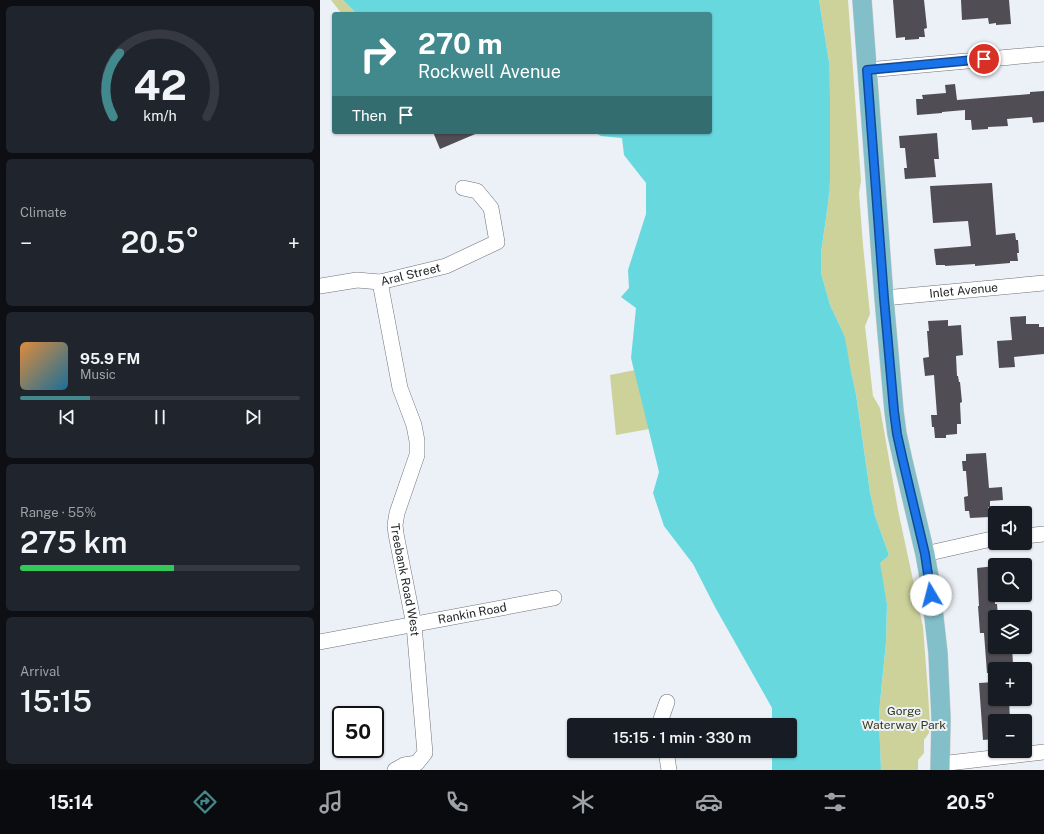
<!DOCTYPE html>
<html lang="en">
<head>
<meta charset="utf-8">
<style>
  :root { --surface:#171b24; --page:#20242c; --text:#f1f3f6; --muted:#9ea1a6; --line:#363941; --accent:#41898d }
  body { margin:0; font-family:"Public Sans",sans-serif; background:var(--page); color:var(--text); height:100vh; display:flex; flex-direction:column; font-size:15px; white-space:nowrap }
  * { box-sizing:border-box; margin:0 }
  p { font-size:13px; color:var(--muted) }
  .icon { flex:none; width:22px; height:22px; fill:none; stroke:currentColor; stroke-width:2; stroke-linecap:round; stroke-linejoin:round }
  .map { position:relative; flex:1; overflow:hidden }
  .details { display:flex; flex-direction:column; gap:6px; padding:6px; background:#0d0f14; width:320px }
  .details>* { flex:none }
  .banner { position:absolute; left:12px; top:12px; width:380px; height:122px; border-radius:4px; box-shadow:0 1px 3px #0004; background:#41898d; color:#fff; overflow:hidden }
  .fabs { position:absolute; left:668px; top:506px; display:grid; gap:8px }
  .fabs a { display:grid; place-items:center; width:44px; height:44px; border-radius:4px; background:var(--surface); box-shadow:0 1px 3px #0004; font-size:20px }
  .speed { position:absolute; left:12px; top:706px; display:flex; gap:8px; font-size:20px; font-weight:700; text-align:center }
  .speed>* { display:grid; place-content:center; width:52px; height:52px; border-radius:50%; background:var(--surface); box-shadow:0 1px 3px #0004; line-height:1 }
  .speed .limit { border:2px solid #111; border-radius:6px; background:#fff; color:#111 }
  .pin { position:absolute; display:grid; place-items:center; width:34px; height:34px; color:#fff; margin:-17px; border:2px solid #fff; border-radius:50%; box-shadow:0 1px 4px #0007 }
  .me { position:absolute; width:44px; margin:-22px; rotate:352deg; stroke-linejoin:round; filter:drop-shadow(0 0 3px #0008) }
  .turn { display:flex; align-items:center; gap:14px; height:84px; padding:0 20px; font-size:18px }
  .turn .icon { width:52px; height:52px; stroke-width:2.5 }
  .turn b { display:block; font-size:28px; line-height:34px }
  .then { display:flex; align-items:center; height:38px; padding:0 20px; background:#0003; gap:8px; font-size:15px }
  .big { font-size:30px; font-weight:600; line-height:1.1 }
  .details .card { flex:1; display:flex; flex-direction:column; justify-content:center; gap:6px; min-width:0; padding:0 14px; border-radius:6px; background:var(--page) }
  .details .dial { align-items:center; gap:0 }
  .dial svg { height:104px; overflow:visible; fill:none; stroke:var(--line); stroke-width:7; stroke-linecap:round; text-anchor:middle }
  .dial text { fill:var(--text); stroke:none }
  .song { display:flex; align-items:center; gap:12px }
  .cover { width:48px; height:48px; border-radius:6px; background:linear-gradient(135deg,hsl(30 70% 55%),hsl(200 70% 35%)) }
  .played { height:4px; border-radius:2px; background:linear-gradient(90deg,var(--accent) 25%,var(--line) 25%) }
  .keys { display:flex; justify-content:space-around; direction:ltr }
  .heat { display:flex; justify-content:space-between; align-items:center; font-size:22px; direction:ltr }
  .charge { height:6px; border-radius:3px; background:linear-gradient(90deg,#34c759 55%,var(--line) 0) }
  .trip { position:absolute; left:247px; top:718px; width:230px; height:40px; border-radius:4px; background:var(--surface); box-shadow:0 1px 3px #0004; font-weight:600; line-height:40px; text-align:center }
  .tabs { display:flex; height:64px; justify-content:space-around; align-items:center; background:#090b0e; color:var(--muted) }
  .tabs .icon { width:28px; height:28px }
  .tabs .active { color:var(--accent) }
  .tabs b { font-size:18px; color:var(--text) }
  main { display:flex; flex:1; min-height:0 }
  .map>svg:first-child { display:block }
  .green { fill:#ccd29a }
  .water { fill:#68d8df }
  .building { fill:#504e54 }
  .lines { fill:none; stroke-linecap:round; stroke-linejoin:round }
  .minor-casing { stroke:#6f7278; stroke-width:16 }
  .major-casing { stroke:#cfcfcf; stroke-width:20 }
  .minor { stroke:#fff; stroke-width:15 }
  .major { stroke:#83bfc9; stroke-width:19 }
  .route-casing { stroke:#114b97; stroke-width:10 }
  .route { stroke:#1a73e8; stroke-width:7 }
  .labels { text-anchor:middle; stroke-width:4; stroke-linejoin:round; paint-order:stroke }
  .street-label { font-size:12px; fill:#232527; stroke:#ecf0f7 }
  .park-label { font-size:12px; fill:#363917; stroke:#ecf0f7 }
</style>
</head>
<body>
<main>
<section class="details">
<div class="card dial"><svg viewBox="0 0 100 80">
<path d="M14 69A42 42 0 1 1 86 69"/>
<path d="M14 69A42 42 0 0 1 19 20" stroke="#41898d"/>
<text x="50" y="56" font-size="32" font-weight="700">42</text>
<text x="50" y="72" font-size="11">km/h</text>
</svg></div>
<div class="card"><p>Climate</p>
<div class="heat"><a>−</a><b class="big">20.5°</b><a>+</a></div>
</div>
<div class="card">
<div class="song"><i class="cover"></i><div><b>95.9 FM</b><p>Music</p></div></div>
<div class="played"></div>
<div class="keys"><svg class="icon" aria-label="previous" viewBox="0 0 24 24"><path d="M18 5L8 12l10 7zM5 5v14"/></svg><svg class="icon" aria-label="pause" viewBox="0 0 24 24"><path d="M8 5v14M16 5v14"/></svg><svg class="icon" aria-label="next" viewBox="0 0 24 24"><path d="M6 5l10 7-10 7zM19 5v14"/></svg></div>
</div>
<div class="card"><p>Range · 55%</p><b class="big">275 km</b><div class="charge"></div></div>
<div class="card"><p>Arrival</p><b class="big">15:15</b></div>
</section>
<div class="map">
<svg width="724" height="770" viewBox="0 0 724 770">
  <rect width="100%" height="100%" fill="#ecf0f7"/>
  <!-- green -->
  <path class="green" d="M11,0H23L37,14H22Z
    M499,0H528L541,181L539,193L543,245L550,314L545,326L553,396L560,408L578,510L603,627L608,692L610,725L609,733L604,740V753L598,760V770H561L559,718L560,702L566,642L567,604L559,563L569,555L555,516L550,492L536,394L520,326L510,305L501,273V253L508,204L510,176L509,62Z
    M315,370L329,429L296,435L290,375Z"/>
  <!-- water -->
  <path class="water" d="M23,0H499L509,62L510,98V181L508,204L501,253V273L510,305L520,326L525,338L531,372L536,394L550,492L555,516L569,555L560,563L567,604L566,642L560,702L559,718L561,770H452V751H470V725H452V708L395,607L373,564L344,526L333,493L339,472L311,358L316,308L301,297L309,288L308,270L326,214V183L304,155L302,138L281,136L274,132H390V14H37Z"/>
  <!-- building -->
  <path class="building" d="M573,0H604L607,28L604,29L605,37H599V39L585,40V37L576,38Z
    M641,0H689L691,24L676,25V23L669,24L668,18L642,20Z
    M635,84L637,100L710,94V92L724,91V122L713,123L712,117L687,119L688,126L668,127V129L652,130L651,120H645V110L622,112V113L597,115L596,99H603L602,95L626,93L625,85Z
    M113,132H160L120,149Z
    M617,133L619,159H614L616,177L585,179L584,168H587L585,148H580L579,136Z
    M672,183L676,235L695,233L696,240H698L699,253H697L698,261H690V263L655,266V264L625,266V265H616L614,249L651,246L648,221L613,223L610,186Z
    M706,316V324H719V327H724V354L694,357L695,367L679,368L677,341L692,340L690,317Z
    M628,320V326L641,325L643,355L636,356L637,376H638L639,382H640L642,402L640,403L641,424H637V434L626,435V438H615L614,427H612L611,415H617L614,375L605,376L603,358L609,357L607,331H609L608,321Z
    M666,453L669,488L682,487L683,500L670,501V507H668L669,517L650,518L649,511H645L644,497L648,496L646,471H643L642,461H646V454Z
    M675,566V604H677L678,617H675V647H692L693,664L675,666V673H667L664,633H660L658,606H659L657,568Z
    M675,682V699H689L690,721H675V739L663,740L659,683Z"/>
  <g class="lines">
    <!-- minor casing -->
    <g class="minor-casing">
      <g id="minor">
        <path d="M547,70L724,54"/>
        <path id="s1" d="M60,282L80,388L94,425L97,441V455L77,513L75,525L76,534L94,625L105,753L97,763L84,765L75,770"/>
        <path id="s2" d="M0,286L37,280L60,282L126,266L177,242L171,208L157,191L143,188"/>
        <path id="s3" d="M564,298L724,283"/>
        <path d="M705,536L724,534"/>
        <path d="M605,554L667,540L675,539"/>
        <path id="s4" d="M0,642L234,598"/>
        <path d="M341,725L340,722L347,702"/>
        <path d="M346,751L349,770"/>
        <path d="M620,764L724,752"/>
      </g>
    </g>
    <!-- major casing -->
    <g class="major-casing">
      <path id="major" d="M542,0L564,298L574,411L577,434L583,461L605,554L610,582L618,653L621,718L620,770"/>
    </g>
    <!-- minor -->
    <use href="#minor" class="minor"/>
    <!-- major -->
    <use href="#major" class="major"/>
  </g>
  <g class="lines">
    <!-- route casing -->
    <g class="route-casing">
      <path id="route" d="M611,595L605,554L583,461L577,434L574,411L564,298L547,70L664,59"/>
    </g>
    <!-- route -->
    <use href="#route" class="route"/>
  </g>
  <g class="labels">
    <!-- street labels -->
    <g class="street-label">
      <text dy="4" stroke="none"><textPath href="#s2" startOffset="92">Aral Street</textPath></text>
      <text dy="4" stroke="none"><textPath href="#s3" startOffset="80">Inlet Avenue</textPath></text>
      <text dy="4" stroke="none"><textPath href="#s1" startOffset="307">Treebank Road West</textPath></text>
      <text dy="4" stroke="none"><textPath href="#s4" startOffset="155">Rankin Road</textPath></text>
    </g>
    <!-- park labels -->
    <g class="park-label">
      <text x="584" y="715">Gorge<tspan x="584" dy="14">Waterway Park</tspan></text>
    </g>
  </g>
</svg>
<div class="fabs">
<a><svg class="icon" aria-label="sound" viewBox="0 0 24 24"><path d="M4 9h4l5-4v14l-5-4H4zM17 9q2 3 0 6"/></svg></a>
<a><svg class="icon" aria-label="search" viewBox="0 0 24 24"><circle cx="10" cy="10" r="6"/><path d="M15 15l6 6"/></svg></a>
<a><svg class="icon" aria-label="layers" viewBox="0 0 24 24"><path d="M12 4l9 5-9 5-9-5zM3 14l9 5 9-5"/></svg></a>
<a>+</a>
<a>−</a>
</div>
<div class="speed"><div class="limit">50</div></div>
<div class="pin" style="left:664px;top:59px;background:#d93025"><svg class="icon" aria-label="arrive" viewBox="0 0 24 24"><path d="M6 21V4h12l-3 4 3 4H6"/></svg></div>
<svg class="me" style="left:611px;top:595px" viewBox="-20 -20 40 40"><circle r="19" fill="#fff"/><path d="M0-13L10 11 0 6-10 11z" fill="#1a73e8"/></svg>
<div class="trip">15:15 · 1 min · 330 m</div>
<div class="banner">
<div class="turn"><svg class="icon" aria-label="right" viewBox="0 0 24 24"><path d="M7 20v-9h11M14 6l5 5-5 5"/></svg><div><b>270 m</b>Rockwell Avenue</div></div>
<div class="then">Then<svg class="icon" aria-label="arrive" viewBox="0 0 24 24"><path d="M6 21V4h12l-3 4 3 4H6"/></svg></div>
</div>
</div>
</main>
<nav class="tabs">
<b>15:14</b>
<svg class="icon active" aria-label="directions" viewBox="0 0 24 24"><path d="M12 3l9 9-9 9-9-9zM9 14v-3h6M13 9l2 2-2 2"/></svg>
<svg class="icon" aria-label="music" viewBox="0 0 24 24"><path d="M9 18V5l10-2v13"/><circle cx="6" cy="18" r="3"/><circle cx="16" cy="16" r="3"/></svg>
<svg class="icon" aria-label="phone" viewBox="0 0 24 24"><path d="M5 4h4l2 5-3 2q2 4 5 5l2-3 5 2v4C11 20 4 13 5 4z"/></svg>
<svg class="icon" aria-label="climate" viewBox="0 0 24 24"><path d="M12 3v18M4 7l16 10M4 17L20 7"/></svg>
<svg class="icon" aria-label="car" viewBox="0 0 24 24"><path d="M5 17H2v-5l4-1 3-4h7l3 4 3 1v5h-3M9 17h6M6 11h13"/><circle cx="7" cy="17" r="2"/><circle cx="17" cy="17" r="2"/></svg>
<svg class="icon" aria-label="filters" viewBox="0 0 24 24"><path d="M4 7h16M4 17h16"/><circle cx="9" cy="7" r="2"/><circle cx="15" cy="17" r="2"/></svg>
<b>20.5°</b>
</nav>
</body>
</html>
